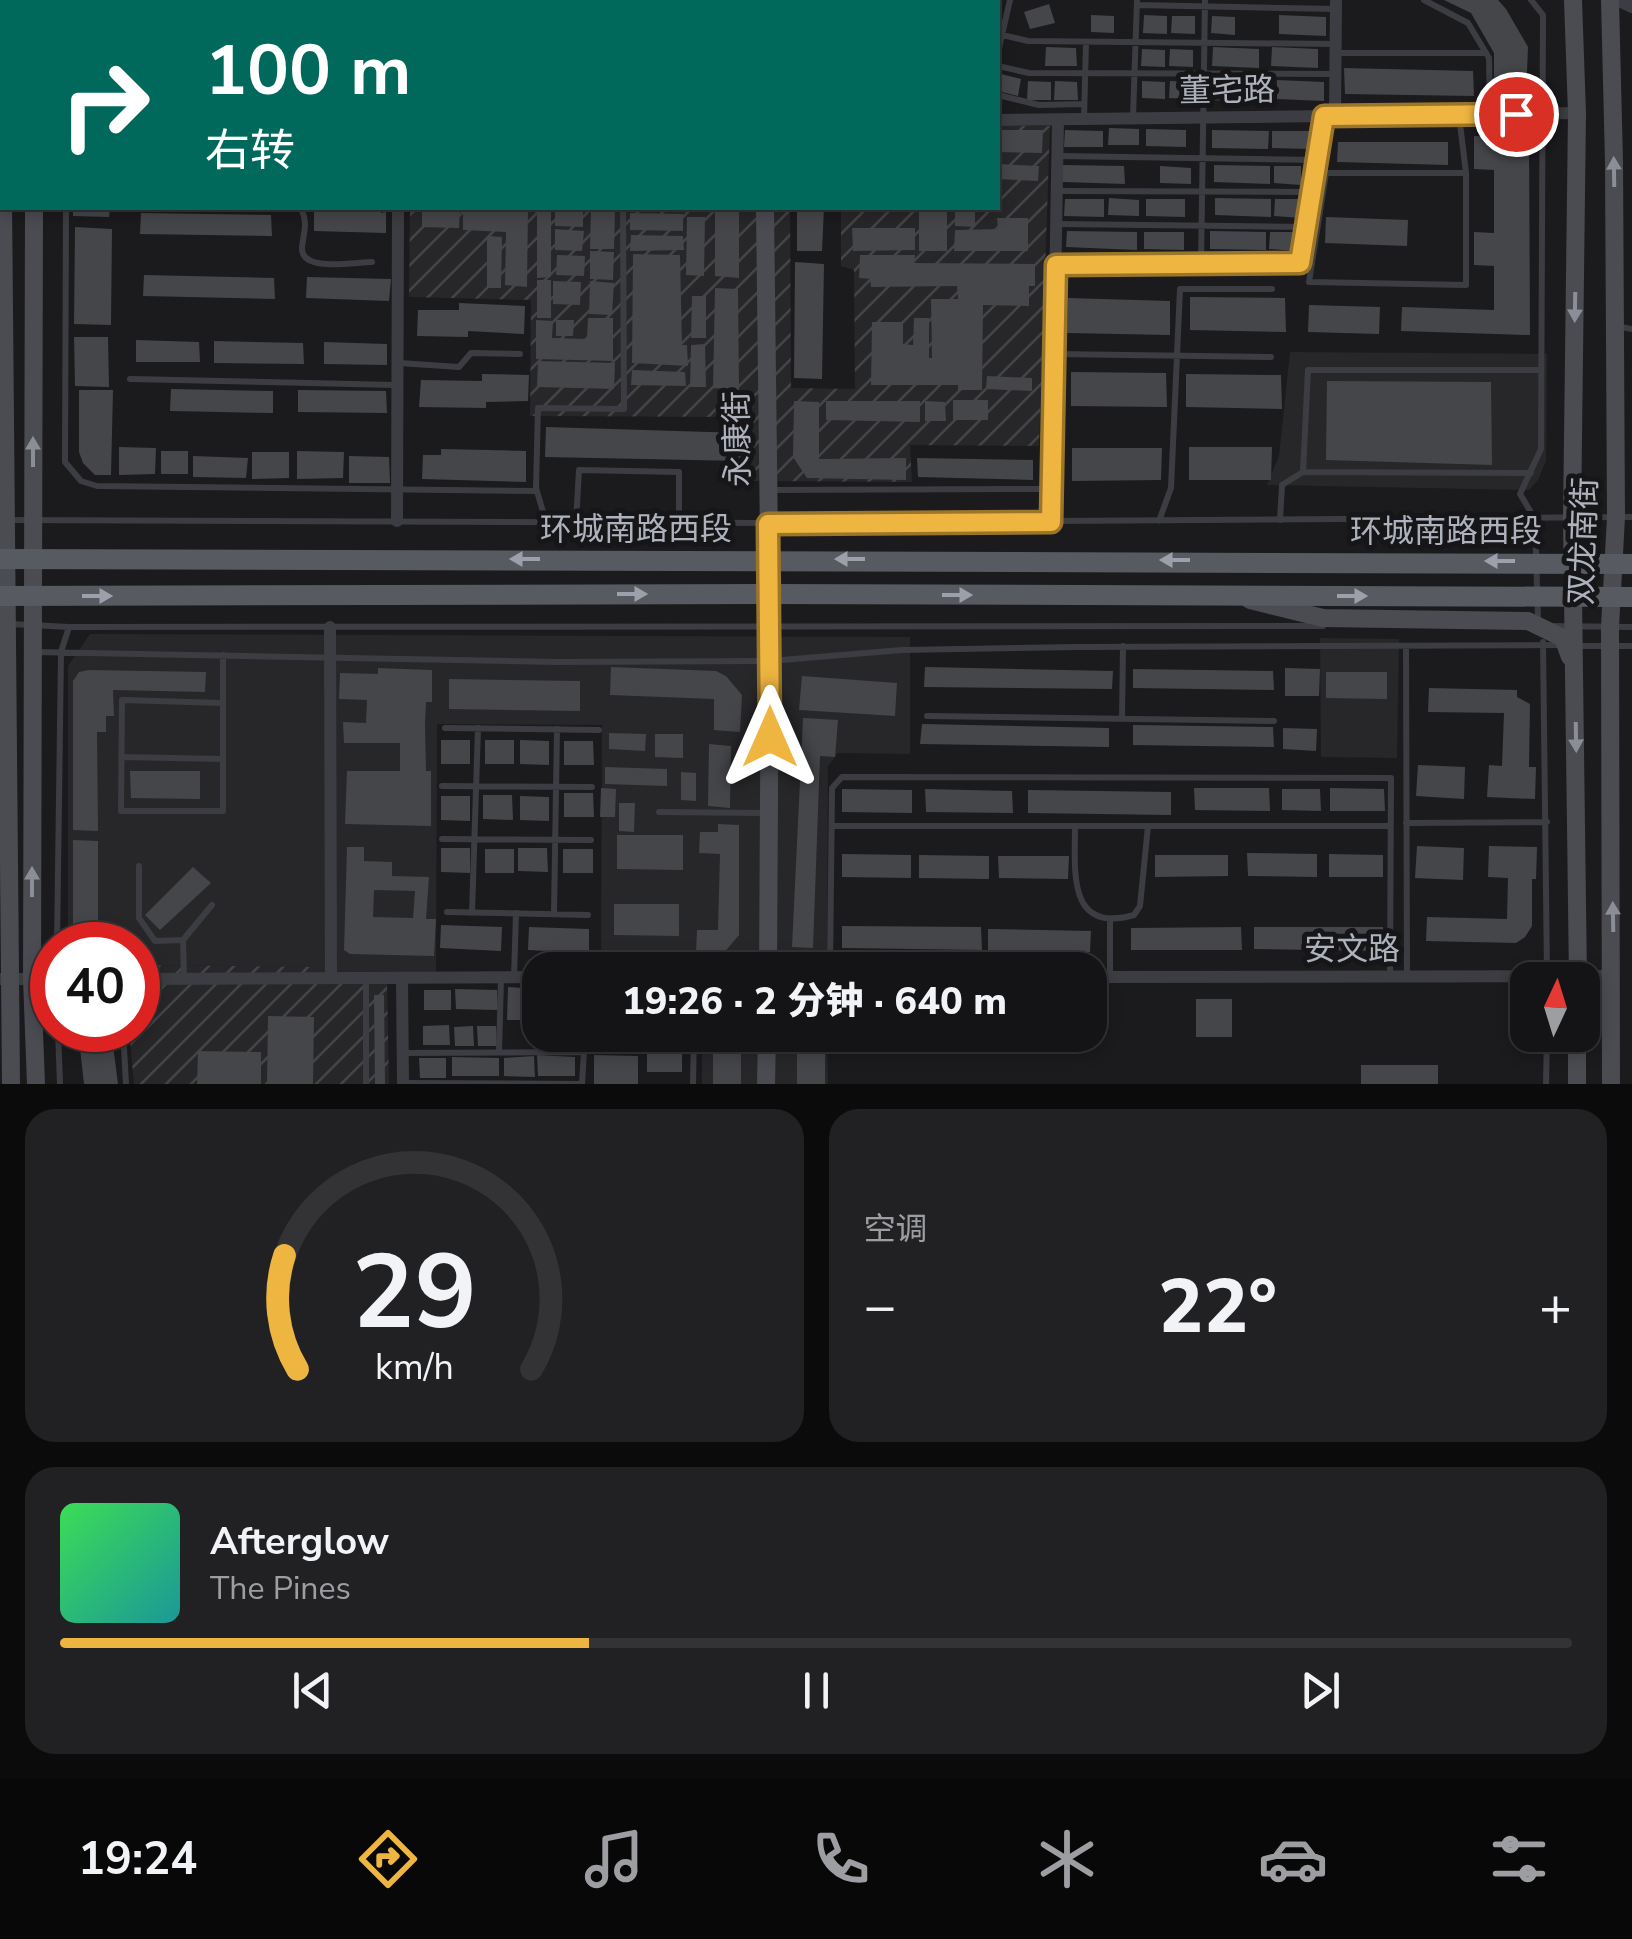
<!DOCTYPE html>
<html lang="zh">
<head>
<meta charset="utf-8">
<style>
  :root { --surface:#141416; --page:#212123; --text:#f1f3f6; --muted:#9d9ea1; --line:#333335; --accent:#efb541 }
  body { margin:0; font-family:"Nunito Sans","Noto Sans SC",sans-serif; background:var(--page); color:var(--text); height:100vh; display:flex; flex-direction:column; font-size:38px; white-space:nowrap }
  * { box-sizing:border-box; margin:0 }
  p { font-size:32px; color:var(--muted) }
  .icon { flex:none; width:55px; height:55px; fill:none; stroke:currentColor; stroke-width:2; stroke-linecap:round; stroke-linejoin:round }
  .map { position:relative; height:1084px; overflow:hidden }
  .details { display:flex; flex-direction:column; gap:25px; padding:25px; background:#0b0b0c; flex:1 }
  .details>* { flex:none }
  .banner { position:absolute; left:0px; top:0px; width:1000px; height:210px; box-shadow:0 5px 15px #0003,0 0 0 2px var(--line); background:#00695c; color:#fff; overflow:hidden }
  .needle { width:65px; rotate:4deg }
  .buttons { position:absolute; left:1510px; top:962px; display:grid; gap:20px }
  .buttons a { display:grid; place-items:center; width:90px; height:90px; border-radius:20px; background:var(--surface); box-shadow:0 5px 15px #0003,0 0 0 2px var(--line); font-size:50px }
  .speed { position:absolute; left:30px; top:922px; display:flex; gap:20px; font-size:50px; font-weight:700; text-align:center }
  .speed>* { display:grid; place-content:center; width:130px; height:130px; border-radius:50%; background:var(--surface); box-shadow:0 5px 15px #0003,0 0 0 2px var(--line); line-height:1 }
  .speed .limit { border:15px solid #d22; background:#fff; color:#111 }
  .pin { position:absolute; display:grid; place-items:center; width:85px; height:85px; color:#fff; margin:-42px; border:5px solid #fff; border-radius:50%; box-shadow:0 2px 10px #0007 }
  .me { position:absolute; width:110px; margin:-55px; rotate:0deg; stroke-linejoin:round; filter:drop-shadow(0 0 8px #0008) }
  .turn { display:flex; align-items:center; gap:35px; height:210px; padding:0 40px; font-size:45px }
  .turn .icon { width:130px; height:130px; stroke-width:2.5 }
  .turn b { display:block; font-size:70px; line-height:85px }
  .big { font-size:75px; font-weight:800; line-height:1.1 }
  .details .tile { flex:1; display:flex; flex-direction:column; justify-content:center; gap:15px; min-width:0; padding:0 35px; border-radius:30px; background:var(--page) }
  .details .dial { align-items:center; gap:0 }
  .dial svg { height:260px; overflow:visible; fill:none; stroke:var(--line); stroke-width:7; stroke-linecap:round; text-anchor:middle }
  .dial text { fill:var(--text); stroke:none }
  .song { display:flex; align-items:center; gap:30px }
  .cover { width:120px; height:120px; border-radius:15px; background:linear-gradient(135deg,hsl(130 70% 55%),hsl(180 70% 35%)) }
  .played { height:10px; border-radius:5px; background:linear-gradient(90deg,var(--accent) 35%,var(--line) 35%) }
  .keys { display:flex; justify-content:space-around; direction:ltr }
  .heat { display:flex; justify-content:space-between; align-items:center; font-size:55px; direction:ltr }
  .details .tiles { flex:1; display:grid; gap:25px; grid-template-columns:1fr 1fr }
  .tile:last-child { grid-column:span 2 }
  .trip { position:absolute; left:522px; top:952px; width:585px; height:100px; border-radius:30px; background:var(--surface); box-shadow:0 5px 15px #0003,0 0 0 2px var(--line); font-weight:800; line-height:100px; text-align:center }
  .dock { display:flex; height:160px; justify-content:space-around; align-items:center; background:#080809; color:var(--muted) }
  .dock .icon { width:70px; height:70px }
  .dock .current { color:var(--accent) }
  .dock b { font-size:45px; color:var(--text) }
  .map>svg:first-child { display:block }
  .built { fill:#27272a }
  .industrial { fill:url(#industrial-furrows) }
  .building { fill:#45464a; fill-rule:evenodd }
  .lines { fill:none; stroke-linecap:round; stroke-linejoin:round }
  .lane { stroke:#3c3d42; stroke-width:6 }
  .street { stroke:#3c3d42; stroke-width:12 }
  .secondary { stroke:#4a4c52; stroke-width:18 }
  .primary { stroke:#585a61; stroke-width:20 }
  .oneway { fill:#8b8e97 }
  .oneway2 { fill:#9da0aa }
  .route-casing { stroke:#9b762a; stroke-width:25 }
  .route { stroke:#efb541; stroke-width:18 }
  .labels { text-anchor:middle; stroke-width:10; stroke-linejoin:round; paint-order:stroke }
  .street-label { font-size:32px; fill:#aeb2bc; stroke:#161618 }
</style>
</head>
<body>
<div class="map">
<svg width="1632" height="1084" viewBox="0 0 1632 1084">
  <defs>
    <pattern id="industrial-furrows" width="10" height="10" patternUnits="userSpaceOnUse" patternTransform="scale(2.5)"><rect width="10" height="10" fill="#27272a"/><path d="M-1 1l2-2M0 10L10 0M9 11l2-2" fill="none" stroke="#444447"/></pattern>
  </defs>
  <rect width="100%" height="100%" fill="#1b1b1d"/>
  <!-- built -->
  <path class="built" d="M1290,352L1547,354L1546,461L1538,480L1529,490L1267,485L1279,456Z
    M90,634L910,637V754L838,753L828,766L827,970H601L602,725L437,724L436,983H387L321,967L138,965V945H68V666Z
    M1320,638L1399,639L1397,758L1321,757Z
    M702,1035H827L828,1084H702Z"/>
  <!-- industrial -->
  <path class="industrial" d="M998,126H1050L1039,446L910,445L912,482L746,481L747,417L530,416L531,300L409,297L410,208H790L791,388L855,389L854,270L841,266V208H998Z
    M138,965L321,967L387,983L389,1084H134L129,1030H138Z"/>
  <!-- building -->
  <path class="building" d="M1444,0H1498L1506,9L1528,47L1526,98L1494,96V53L1471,13Z
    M1049,4L1055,23L1030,29L1024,12Z
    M1091,15L1114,16V33L1091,32Z
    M1144,15L1167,16V34L1143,33Z
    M1279,15L1326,17V36L1279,34Z
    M1172,16H1195V34L1171,33Z
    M1212,16L1235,17V35L1211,33Z
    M1046,47L1076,48L1077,66H1045Z
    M1213,47L1259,49V68L1212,66Z
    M1272,47L1318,49V68L1271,66Z
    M1142,49L1165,50V67L1141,66Z
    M1170,49L1193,50V67L1169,66Z
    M1344,68L1473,71L1474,96L1345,94Z
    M1001,74L1021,79L1018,96L998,91Z
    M1277,80L1324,82V101L1277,99Z
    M1028,81L1051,82V100H1027Z
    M1055,81L1077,82L1078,100H1054Z
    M1142,81L1165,82V99L1142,98Z
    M1170,81L1193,82V99L1169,98Z
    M1207,83L1267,84V102L1207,100Z
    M1109,128L1139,129V145H1108Z
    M1146,129L1186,130V147L1146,146Z
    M998,130H1043L1042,153L998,152Z
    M1065,130L1103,131V147H1064Z
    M1212,130L1269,131L1268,149L1212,148Z
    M1272,131H1312L1311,149L1272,148Z
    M1474,136L1529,137L1530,335L1401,331L1402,307L1494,310V266L1474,265V232L1494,233V170L1474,169Z
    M1338,142H1448V165L1337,162Z
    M998,164L1039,166L1038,181L998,179Z
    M1063,165L1124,166L1125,184L1063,182Z
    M1214,165L1270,166V184L1214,182Z
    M1160,166L1191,168V184L1160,183Z
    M1274,166H1301V185L1274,183Z
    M1109,198L1139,200V216L1108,215Z
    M1215,198L1271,199V217L1215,215Z
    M1065,199H1104V217L1064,216Z
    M1146,199H1185V217L1146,216Z
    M1275,199H1302V218L1274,216Z
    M73,208H110L109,217L73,216Z
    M365,208H381V213L386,212V233L314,231V211L365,212Z
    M422,208H460L459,228L422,227Z
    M463,208H528L527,287L505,285L506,232L463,230Z
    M537,208H551V277L537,278Z
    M555,208H583V227L555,226Z
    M591,208H615L614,249H590Z
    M715,208H739V278L715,276Z
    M797,208H824L822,251H797Z
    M919,208H947V251H919Z
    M955,208H975V227L955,226Z
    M141,213L271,215L272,236L140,234Z
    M630,213L683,214V231L630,230Z
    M687,217H705L704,276L686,275Z
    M1326,217L1408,220L1407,246L1325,243Z
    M997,218H1028V251H954L955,230L998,229Z
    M75,227L112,229L111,325L74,324Z
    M852,228H915V250L853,251Z
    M555,229L584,231L582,251L555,250Z
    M1067,231L1137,232V250L1066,247Z
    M1210,231L1266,232V250L1210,249Z
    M1144,232H1184V250L1144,249Z
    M1270,232H1297V251L1269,249Z
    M631,235L683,236L684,250L630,251Z
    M487,236L502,237L501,288H487Z
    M590,251L614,252L613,280L590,279Z
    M633,254L680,255L682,345H687L688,366L632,363Z
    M557,255L585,256L584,276L556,275Z
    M860,255H915L914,263L1035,264V286H1029V306L983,305L982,390H958V385H871L872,322H903V344L913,345L914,318H929V358H932L931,299H958L957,286L871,287L870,279L859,278Z
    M795,262L824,264L822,379L794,378Z
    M144,275L274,278L275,299L143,296Z
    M307,277L391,279L389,301L306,298Z
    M537,280H551V318H537Z
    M553,281L581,282L580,305L553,304Z
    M590,281L614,283L612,315L589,314Z
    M715,288L738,289L739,390L713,388Z
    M692,296H706V338H691Z
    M1190,297L1285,298L1286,332L1190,330Z
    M1068,298L1170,301V335L1067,333Z
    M459,303L525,306L524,334L468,331V337L417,336L418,310H459Z
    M1309,305L1380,307L1379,334L1308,332Z
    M588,318H613V361L536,359V320L553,321L552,338L587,339Z
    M556,320H574L573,336H556Z
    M74,337H108L109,387L75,386Z
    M136,340L199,342L200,362H136Z
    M214,341L303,343L304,364L214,363Z
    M324,342L387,344V365L324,364Z
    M705,344L706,387H690L691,345Z
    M538,361L615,363L614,389L537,387Z
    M632,370L685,372L686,386L631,385Z
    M1071,372L1166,373L1167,407L1071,406Z
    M482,374L529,375L528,401L486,402V408L419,407L421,380L482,381Z
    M1186,374L1281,375L1282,409L1186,407Z
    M987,376L1032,378V391L986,389Z
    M1327,381L1491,382L1492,465L1326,460Z
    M171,389L273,391V413L170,411Z
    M79,390H113L111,475H95L83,463L79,452Z
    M298,390L386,391L387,413L298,412Z
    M953,400H988V420H953Z
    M794,401L819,402V459L906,458V480L807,478L793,457Z
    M826,401H920V422L826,420Z
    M925,401L945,402L946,421H925Z
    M546,427L742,433V461L545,457Z
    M119,447L156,448L155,474L119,475Z
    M1189,447H1272L1271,480H1189Z
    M1072,448H1162L1161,480L1072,481Z
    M441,449L526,451V482L422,479L423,455H441Z
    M161,451H188V474H161Z
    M297,451L344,452L343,478L297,479Z
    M252,452H289V478L252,479Z
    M193,456L248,458L246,478L193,477Z
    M349,456L389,457L390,483H349Z
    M917,458L1033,460V480L918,477Z
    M611,667L716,671L726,676L742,695L740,732L714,730V699L610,695Z
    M925,667L1113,671L1112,689L924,687Z
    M378,668L432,670V702H426L425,724L426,771H431V826L345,824L347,771H400V743H344L343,722L366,723L367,700L339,699L340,673L378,674Z
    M1285,668L1320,669L1319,696H1285Z
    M1133,669L1273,671L1274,690L1133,688Z
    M89,670L206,672L205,692L113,690L114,716H106V732H97L98,831L73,830V681L79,672Z
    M1326,672H1387V699L1326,698Z
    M802,676L897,683L895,716L799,710Z
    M449,679L580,681V711L449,709Z
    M1429,688L1517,690V697L1530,704L1529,767H1536L1535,799L1487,797L1489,765L1502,766L1504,713L1428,712Z
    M803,718L838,720L835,757L820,756L813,948L792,947Z
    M922,724L1109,728V747L920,744Z
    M1133,725L1273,727L1274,747L1133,745Z
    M1283,728L1317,729L1316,751L1283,749Z
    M609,733L646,734L645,751L609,749Z
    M655,734H683V758L655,757Z
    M441,740H470V764H441Z
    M485,740H514V764H485Z
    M520,740L549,741V765L520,764Z
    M564,741H593L594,765H564Z
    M709,744L731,746L730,808L708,806Z
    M1418,765L1465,767L1464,799L1416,796Z
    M605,767L667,769V786L605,784Z
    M130,771H200V799L131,798Z
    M681,772L696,773V801L681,800Z
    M601,788L616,789L615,817H600Z
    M1194,788H1269L1270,811L1195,810Z
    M1330,788L1384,789L1385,811H1330Z
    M842,789L912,790V813L842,812Z
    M925,789L1012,791L1013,813L926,812Z
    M1282,789H1320L1321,811L1282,810Z
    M1028,790L1171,792V815L1028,813Z
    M564,793H593L594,817H564Z
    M483,795H512L513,820L483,819Z
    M441,796H470V821L441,820Z
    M520,796L549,797V821L520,820Z
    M619,803H635L634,832L619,831Z
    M718,824L739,825V935L723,954L696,953L697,930H718L720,854L699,853L700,832H718Z
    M617,835H683V870L617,869Z
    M73,840L98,841V945H73Z
    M1417,846L1464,848L1463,880L1415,878Z
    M1489,846L1537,847L1536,879H1532V926L1525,937L1516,943L1426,941L1427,917L1507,919L1508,878L1488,877Z
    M347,847H364V861L392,862V876L429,877L426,919H436L434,956L350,954L344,950ZM374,890L415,891L413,918L373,917Z
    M441,848H470V873L441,872Z
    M518,848H547L548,872L518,871Z
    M485,849H514V873H485Z
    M563,849H593V873H563Z
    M1247,853L1317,854V877L1248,876Z
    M842,854L911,855V878L842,877Z
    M1329,854L1383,855V877H1329Z
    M919,855L989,856V879L919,878Z
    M1155,855H1228V876L1155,877Z
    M998,856H1069L1068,879L999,878Z
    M193,867L211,883L160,930L145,915Z
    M614,904H679V936L614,935Z
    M441,925L502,927L501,951L440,948Z
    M842,926L981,927L982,950L842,948Z
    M529,927L589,929V953L528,950Z
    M1241,927L1242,950H1131V928Z
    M1254,927H1383V951L1254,949Z
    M988,929L1091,931L1090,952L988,951Z
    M508,987L540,989V1004L524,1003L523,1020H507Z
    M455,989L497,990L498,1010L456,1009Z
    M424,990H451V1010H424Z
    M374,995H384L385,1084H375Z
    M1196,999H1232V1037H1196Z
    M268,1016L314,1017L313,1084H267Z
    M449,1025L450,1045H423V1026Z
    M473,1026L474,1046H455L454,1027Z
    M477,1026H496L497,1046H478Z
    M78,1030H111L118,1084H84Z
    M713,1035H741V1084H713Z
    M797,1035H825V1084H797Z
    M198,1051L261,1052V1084H197Z
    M647,1052L682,1053V1072H647Z
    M537,1055L575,1057V1076H538Z
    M594,1055L638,1056V1084H594Z
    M534,1056L535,1077L504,1076V1058Z
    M452,1057L499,1058V1076H452Z
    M419,1058H446V1078H420Z
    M1361,1065H1438V1084H1361Z"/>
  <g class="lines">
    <!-- lane -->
    <path class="lane" d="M839,0L851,2
      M1424,0L1468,23L1489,58L1490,114
      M1531,0L1543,15L1541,449L1520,494L1535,519L1538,620
      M217,2V0
      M453,2L454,0
      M804,2V0
      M894,2V0
      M952,2L953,0
      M1137,5L1336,9
      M0,31H2
      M998,34L1028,41L1335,44
      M998,52L1010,0
      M1337,53H1486
      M998,66L1029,73L1335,74
      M998,95L1039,105L1084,104
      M1459,116L1466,173V285L1309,282L1326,173H1466
      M1133,117L1137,0
      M1084,120L1086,42
      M1059,156L1317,160
      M1058,191L1311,192
      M66,208L65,462L81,481L97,486L537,491
      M301,208C308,224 304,231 302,247C300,273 354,262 372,262
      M1058,224L1305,227
      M1201,264L1205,0
      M1616,326L1632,329
      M1055,354L1271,357
      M399,363L459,367L471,353L520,354
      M130,379L396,385
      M1303,472L1531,473
      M769,490L1051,489
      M8,520L768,523L1632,517
      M1280,520L1282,485L1303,472L1308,370H1540
      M1159,521L1171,488L1180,289H1272
      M546,522L536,488L538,408L624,409L623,208
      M576,522L579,470L679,472V523
      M11,624L69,627L1323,626
      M1551,626L1632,627
      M1543,642L1547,974
      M1578,646H1632
      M1406,647L1407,975
      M34,652L557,662L770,661L902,650L1076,647L1561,645
      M223,703L122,700L121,811H223V655
      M927,716L1274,721
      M1122,719L1123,646
      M445,728L599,730
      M122,757L223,759
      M442,786L592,787
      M659,812L767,813
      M1406,823L1547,822
      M832,826H1390
      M1075,826C1075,871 1067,934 1134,915L1140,906L1148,826
      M442,839L591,840
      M139,866V918L155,941L183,940L184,978
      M447,912L588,915
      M472,913L478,728
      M554,914L557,729
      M1110,921V977
      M183,940L212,905
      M57,945L61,652L69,627
      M830,970L832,788L842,777L1391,778L1390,975
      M514,977L516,913
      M366,979V1084
      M58,1030L60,1084
      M123,1030L126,1084
      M499,1052L501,979
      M404,1053L584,1052L604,1046H694
      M404,1083L582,1084
      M582,1084L585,1035
      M693,1084L694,1035
      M1546,1084L1547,1035"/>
    <!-- street -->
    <path class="street" d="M1617,0L1632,7
      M298,2L299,0
      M1335,116L1336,0
      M998,120L1577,113
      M1056,265L1300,263L1324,116
      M397,521L398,208
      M1051,522L1058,120
      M330,627L331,978
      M1090,977L1613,976
      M402,978L403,1084
      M0,979H52
      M138,979L540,977"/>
    <!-- secondary -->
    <path class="secondary" d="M1573,0L1577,113L1572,519L1578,980
      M1610,0L1614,162L1616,517L1610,627L1611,1084
      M4,2V0
      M36,2V0
      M780,2V0
      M2,89L11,1084
      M34,208L32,979L36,1084
      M765,208L770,625L768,970
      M1250,600L1323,618L1528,621L1563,638L1570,657
      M766,1084L767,1035
      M1577,1084V1035"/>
    <!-- primary -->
    <path class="primary" d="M0,559L1632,564
      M0,596L770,594L1632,597"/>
  </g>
  <!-- one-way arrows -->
  <defs><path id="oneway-solid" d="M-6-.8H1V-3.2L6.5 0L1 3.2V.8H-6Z" transform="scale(2.5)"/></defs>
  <g class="oneway">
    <use href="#oneway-solid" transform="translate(1614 172) rotate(-91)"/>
    <use href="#oneway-solid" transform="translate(1575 307) rotate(91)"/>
    <use href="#oneway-solid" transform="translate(33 452) rotate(-90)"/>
    <use href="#oneway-solid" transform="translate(1576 737) rotate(89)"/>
    <use href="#oneway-solid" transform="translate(32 882) rotate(-90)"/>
    <use href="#oneway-solid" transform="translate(1613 917) rotate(-91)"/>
  </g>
  <g class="oneway2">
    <use href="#oneway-solid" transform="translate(525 559) rotate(-180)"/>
    <use href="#oneway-solid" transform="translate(850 559) rotate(-180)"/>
    <use href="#oneway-solid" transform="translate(1175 560) rotate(-180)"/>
    <use href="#oneway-solid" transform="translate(1500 561) rotate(-180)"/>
    <use href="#oneway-solid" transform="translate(632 594)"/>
    <use href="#oneway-solid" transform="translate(957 595)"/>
    <use href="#oneway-solid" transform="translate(97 596)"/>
    <use href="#oneway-solid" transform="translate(1352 596)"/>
  </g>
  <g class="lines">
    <!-- route casing -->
    <g class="route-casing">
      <path id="route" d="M770,737L768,524L1051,522L1056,265L1300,263L1324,116L1516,114"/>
    </g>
    <!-- route -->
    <use href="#route" class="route"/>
  </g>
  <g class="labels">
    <!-- street labels -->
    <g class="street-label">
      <text transform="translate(1227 90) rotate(-1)" y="11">董宅路</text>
      <text transform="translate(737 439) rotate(-91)" y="11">永康街</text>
      <text x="636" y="540">环城南路西段</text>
      <text x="1446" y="542">环城南路西段</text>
      <text transform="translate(1583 541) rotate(-88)" y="11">双龙南街</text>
      <text x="1352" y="960">安文路</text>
    </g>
  </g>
</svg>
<div class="buttons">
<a><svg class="needle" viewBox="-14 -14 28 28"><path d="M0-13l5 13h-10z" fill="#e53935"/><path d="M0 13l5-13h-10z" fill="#9d9ea1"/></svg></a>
</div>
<div class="speed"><div class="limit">40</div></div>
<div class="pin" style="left:1516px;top:114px;background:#d93025"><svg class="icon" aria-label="arrive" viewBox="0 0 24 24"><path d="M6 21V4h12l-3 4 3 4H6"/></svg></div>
<svg class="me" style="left:770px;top:737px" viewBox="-20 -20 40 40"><path d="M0-17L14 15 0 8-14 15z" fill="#efb541" stroke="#fff" stroke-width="4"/></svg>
<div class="trip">19:26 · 2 分钟 · 640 m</div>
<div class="banner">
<div class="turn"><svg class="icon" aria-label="right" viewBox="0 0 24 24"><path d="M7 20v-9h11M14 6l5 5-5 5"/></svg><div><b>100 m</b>右转</div></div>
</div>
</div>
<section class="details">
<div class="tiles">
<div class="tile dial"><svg viewBox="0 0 100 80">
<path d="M14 69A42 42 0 1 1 86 69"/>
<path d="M14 69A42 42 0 0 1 10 34" stroke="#efb541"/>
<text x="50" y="56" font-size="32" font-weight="700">29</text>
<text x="50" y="72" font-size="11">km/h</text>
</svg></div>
<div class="tile"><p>空调</p>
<div class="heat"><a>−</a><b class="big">22°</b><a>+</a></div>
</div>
<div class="tile">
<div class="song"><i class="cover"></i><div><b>Afterglow</b><p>The Pines</p></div></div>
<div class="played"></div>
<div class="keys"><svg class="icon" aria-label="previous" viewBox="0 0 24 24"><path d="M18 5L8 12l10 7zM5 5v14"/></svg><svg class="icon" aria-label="pause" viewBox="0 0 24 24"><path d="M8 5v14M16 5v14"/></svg><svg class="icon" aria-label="next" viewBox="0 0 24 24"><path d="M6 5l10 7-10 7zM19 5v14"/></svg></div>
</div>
</div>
</section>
<nav class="dock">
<b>19:24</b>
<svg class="icon current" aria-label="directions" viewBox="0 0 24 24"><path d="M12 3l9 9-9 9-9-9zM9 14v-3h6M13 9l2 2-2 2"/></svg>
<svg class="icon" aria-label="music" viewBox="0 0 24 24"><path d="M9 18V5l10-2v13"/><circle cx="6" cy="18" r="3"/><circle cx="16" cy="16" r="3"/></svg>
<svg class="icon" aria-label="phone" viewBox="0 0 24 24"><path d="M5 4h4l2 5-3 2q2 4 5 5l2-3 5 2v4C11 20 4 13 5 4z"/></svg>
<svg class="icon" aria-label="climate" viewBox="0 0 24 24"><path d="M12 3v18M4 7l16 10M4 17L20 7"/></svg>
<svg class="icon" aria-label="car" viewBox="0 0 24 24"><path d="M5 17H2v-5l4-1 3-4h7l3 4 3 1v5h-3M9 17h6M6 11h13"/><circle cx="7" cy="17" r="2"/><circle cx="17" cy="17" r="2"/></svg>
<svg class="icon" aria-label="filters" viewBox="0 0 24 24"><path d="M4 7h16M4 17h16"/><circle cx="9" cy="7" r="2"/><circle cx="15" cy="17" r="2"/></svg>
</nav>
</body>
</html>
